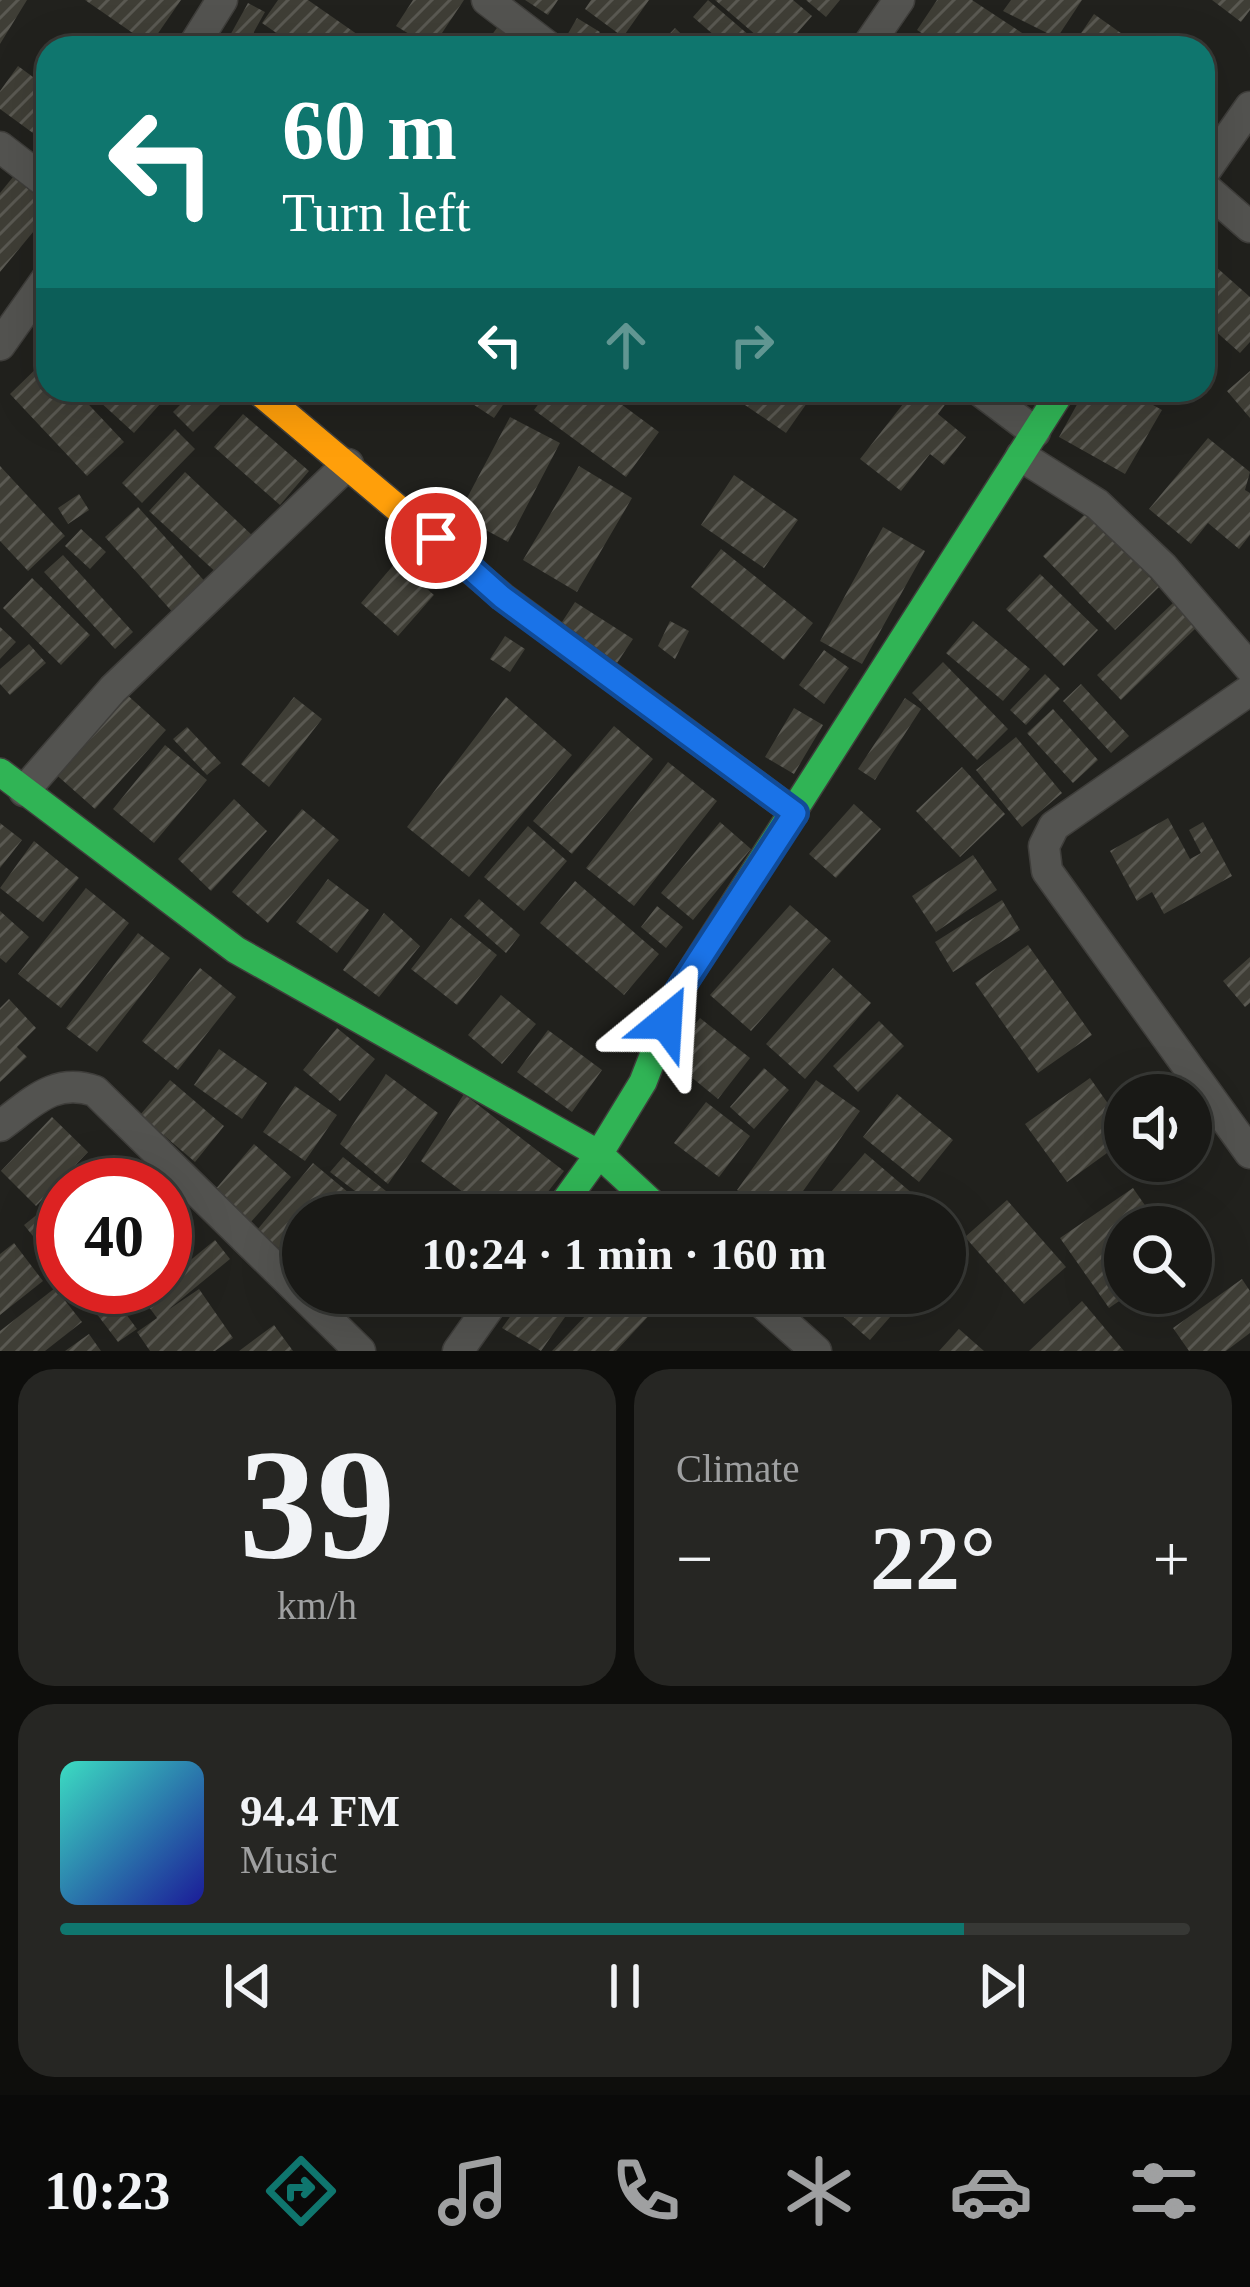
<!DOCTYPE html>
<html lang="en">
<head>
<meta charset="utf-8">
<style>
  :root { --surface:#191916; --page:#262623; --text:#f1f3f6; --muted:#9fa0a1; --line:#373835; --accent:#0f766e }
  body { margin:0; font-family:Georgia,serif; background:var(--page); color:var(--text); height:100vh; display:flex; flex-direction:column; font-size:45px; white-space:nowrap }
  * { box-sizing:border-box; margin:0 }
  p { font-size:39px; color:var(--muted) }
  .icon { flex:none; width:66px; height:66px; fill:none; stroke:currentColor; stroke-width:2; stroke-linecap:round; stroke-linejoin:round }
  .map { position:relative; height:1351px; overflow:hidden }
  .side { display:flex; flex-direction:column; gap:18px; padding:18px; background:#0e0e0c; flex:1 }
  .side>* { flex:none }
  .guide { position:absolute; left:36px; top:36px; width:1179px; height:366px; border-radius:36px; box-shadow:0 12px 48px #0002,0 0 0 3px var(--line); background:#0f766e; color:#fff; overflow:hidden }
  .fabs { position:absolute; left:1104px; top:1074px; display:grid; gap:24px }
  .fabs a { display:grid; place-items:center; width:108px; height:108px; border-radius:50%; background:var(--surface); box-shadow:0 12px 48px #0002,0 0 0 3px var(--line); font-size:60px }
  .speed { position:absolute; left:36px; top:1158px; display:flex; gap:24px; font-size:60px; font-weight:700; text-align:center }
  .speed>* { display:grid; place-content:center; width:156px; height:156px; border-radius:50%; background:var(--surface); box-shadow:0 12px 48px #0002,0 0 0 3px var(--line); line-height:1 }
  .speed .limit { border:18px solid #d22; background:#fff; color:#111 }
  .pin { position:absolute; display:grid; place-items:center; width:102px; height:102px; color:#fff; margin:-51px; border:6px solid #fff; border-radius:50%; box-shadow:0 3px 12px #0007 }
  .me { position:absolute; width:132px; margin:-66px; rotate:27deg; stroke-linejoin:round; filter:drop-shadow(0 0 9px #0008) }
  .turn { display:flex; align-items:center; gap:42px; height:252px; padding:0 48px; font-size:54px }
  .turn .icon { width:156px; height:156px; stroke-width:2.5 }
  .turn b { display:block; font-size:84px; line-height:102px }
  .lanes { display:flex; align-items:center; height:114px; padding:0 48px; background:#0003; justify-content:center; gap:60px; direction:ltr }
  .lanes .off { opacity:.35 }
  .big { font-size:90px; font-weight:700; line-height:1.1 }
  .side .card { flex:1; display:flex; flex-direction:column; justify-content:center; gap:18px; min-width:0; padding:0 42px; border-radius:36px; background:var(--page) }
  .side .dial { align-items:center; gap:0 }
  .dial b { font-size:156px; line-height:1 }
  .song { display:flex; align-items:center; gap:36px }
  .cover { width:144px; height:144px; border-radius:18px; background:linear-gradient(135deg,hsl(170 70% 55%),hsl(240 70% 35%)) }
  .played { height:12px; border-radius:6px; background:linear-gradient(90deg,var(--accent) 80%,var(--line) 80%) }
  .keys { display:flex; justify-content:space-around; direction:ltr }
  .heat { display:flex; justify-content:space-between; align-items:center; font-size:66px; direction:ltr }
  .side .tiles { flex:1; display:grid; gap:18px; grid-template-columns:1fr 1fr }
  .card:last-child { grid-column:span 2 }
  .trip { position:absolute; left:282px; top:1194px; width:684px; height:120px; border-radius:60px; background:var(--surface); box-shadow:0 12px 48px #0002,0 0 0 3px var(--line); font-weight:700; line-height:120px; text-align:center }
  .tab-bar { display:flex; height:192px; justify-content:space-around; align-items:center; background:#0a0a09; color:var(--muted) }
  .tab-bar .icon { width:84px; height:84px }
  .tab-bar .current { color:var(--accent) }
  .tab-bar b { font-size:54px; color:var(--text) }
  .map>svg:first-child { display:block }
  .building { fill:url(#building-hatch) }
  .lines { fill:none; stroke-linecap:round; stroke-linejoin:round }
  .street-casing { stroke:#3f3e3b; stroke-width:33 }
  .fast-casing { stroke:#3f3e3b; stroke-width:30 }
  .slow-casing { stroke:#3f3e3b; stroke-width:30 }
  .street { stroke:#535350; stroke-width:30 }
  .fast { stroke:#30b455; stroke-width:27 }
  .slow { stroke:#ff9f0a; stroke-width:27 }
  .route-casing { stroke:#114b97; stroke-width:30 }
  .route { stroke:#1a73e8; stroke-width:21 }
</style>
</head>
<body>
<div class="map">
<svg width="1250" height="1351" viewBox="0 0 1250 1351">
  <defs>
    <pattern id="building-hatch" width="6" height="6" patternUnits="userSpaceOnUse" patternTransform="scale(3)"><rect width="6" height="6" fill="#3f3e36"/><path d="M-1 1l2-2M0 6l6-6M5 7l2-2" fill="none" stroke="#5a5952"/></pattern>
  </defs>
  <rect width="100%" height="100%" fill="#21211d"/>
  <!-- building -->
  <path class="building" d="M0,0H27L0,44Z
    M85,0H181L150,45Z
    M278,0H308L364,39L358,48H298L262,23Z
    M413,0H464L432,48L396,26Z
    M525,0H558L548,15Z
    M591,0H649L623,37L585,9Z
    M708,0L764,48H729L693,17Z
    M715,0H793L812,16L784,48H771Z
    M806,0H840L826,17Z
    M937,0H972L1045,48H944L917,30Z
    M1011,0H1082L1057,38L1003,11Z
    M1212,0H1250V10L1241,22Z
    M248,3L265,12L245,48H223Z
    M1094,14L1142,48H1071Z
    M577,18L600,32L590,48L566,37Z
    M499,25L524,45L522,48L486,43Z
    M675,28L696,48H656Z
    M18,66L48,88V144L0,109V91Z
    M13,177L48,205V214L0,272V193Z
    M1215,266L1250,297V342L1240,353L1203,320V280Z
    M46,359L48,390H75L124,442L87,476L10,394Z
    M1250,371V418L1227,391Z
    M87,390H147L161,403L134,433Z
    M195,390H215L225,400L193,432L173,412Z
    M467,390H513L494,418L462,397Z
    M549,390H602L659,432L626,477L534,410Z
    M723,390H789L807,403L786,433Z
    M914,390H932L947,402L938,414L966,437L944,465L930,454L901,491L860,459Z
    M1085,390H1126L1162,410L1125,474L1059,437Z
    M243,414L309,471L280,505L214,447Z
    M510,417L560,443L508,542L458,515Z
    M175,429L195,449L142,503L122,483Z
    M1208,438L1250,472L1245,490L1250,493V535L1239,549L1208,523L1191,544L1149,509Z
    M0,466L65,536L28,571L0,541Z
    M579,466L632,498L577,592L523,560Z
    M185,472L254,537L219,575L149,511Z
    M734,475L798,520L764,568L701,525Z
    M79,494L89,510L68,524L58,508Z
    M138,507L209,586L176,616L105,537Z
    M1087,512L1159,587L1115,630L1043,556Z
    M883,527L925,551L862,664L820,641Z
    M81,529L106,552L90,569L65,546Z
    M721,549L813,623L784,660L691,587Z
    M63,555L133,632L115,649L44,572Z
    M396,562L434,595L398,636L361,603Z
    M1040,574L1098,630L1064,666L1006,609Z
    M32,578L90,635L61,665L3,608Z
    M575,602L633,639L617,663L560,625Z
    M1173,603L1196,628L1121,700L1097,675Z
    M670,621L689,631L675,659L658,646Z
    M973,621L1030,669L1003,701L946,653Z
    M0,627L16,642L0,659Z
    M505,636L525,649L510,672L490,659Z
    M29,644L46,663L10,695L0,684V669Z
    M824,650L849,668L824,704L799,685Z
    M943,662L1008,729L977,760L912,693Z
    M1045,674L1060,689L1026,725L1010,710Z
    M1081,684L1129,736L1111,753L1063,701Z
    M124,692L166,730L95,809L52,771Z
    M294,697L322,719L269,787L241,764Z
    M506,697L572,755L469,877L407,827Z
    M905,698L921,709L875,780L858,769Z
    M794,708L823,725L794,774L765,757Z
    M1053,709L1098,760L1073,783L1027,733Z
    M614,726L653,759L572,854L533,821Z
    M187,727L221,763L207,775L173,739Z
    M1016,737L1062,793L1022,827L976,770Z
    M165,745L207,780L154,843L113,809Z
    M668,762L717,801L634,906L586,868Z
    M962,767L1005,814L960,857L916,811Z
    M234,799L267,831L211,891L178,859Z
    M854,804L881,829L836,878L809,854Z
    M302,809L339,840L268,923L232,892Z
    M1168,818L1190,859L1201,853L1189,830L1203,822L1232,876L1164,914L1152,892L1137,901L1110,851Z
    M720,822L751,849L693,920L661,893Z
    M0,823L22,840L0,868Z
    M528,826L567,861L524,911L484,877Z
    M34,841L79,878L43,922L0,888Z
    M973,855L997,890L936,932L912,896Z
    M328,879L369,910L337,953L296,922Z
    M575,881L659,954L624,995L540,923Z
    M86,888L129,923L61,1008L18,974Z
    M479,899L520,935L506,953L464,916Z
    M1002,900L1020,930L953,972L935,942Z
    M790,905L831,941L751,1031L710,995Z
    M657,906L683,927L666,948L641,927Z
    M0,911L29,937L6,963L0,958Z
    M384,913L420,946L379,997L343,970Z
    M451,918L497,955L457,1005L411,969Z
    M138,933L170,958L97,1052L66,1028Z
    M1028,945L1092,1035L1038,1073L975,983Z
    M1250,957V1003L1245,1007L1223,981Z
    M200,968L236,997L178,1070L142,1041Z
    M833,968L871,1003L805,1079L766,1044Z
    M501,995L536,1024L502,1064L468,1035Z
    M9,999L36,1028L17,1047L27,1057L0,1082V1008Z
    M700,1018L750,1058L718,1099L668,1058Z
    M879,1021L904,1046L858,1092L833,1066Z
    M337,1028L375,1059L340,1101L303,1070Z
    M548,1030L602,1070L572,1112L517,1072Z
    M219,1049L267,1083L242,1119L194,1085Z
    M764,1068L789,1090L754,1129L730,1107Z
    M386,1074L438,1113L388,1184L340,1144Z
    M1090,1078L1109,1105L1115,1101L1123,1112L1115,1118L1125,1140L1067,1182L1025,1124Z
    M170,1080L224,1126L195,1162L140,1115Z
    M816,1080L860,1111L786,1215H772L737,1190Z
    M295,1086L337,1115L305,1161L263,1132Z
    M464,1094L564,1171L530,1215H494L421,1161Z
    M897,1094L953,1140L919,1182L863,1137Z
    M706,1102L750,1136L719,1177L674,1143Z
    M52,1117L88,1152L36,1206L1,1171Z
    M254,1144L291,1177L250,1223L214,1191Z
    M865,1153L920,1200L913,1208L921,1215H858L831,1192Z
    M343,1157L386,1191L376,1207L330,1172Z
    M105,1160L125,1185H74Z
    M313,1163L349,1193L331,1215H303V1248L293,1260L257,1230Z
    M1133,1188L1160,1227H1125V1293H1131L1109,1308L1060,1238Z
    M63,1194V1273L24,1225Z
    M592,1200L613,1215H582Z
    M1007,1200L1066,1267L1024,1304L965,1237Z
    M165,1220L191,1244L165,1271Z
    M215,1240L230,1259L168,1310L199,1289L233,1338L215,1351H150L137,1332L157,1318L143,1299L165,1287V1281Z
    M14,1243L43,1281L0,1315V1254Z
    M1242,1279L1250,1291V1333L1226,1351H1189L1173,1328Z
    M55,1288L82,1322L45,1351H0V1331Z
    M109,1291L137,1329L118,1342L90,1305Z
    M441,1293H486L467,1317Z
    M527,1293H582L541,1351L502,1328Z
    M607,1293H670L616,1351H552Z
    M852,1293H911L870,1340L839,1313Z
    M1082,1301L1124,1351H1029Z
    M274,1325L293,1351H239Z
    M959,1329L984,1351H939Z
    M89,1334L101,1351H65Z"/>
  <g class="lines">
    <!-- street casing -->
    <g class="street-casing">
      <path id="street" d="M487,0L550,48
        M192,48L222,0
        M866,48L899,0
        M0,147L48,184
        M1203,174L1250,107
        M1203,186L1250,227
        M0,345L48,277
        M979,390L1035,432
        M1021,456L1097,504L1163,567L1250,668
        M1250,690L1054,826L1044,846L1047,871L1250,1153
        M24,791L113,689L348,464
        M0,1126C32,1103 54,1077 95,1091L360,1351
        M751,1293L816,1351
        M458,1351L499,1293"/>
    </g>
    <!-- fast casing -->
    <g class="fast-casing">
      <path id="fast" d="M671,721L795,813
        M0,772L236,950L599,1154L555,1215
        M665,1215L599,1154L643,1082L678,992L1062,390"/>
    </g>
    <!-- slow casing -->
    <g class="slow-casing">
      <path id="slow" d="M257,390L503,597L671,721"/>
    </g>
    <!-- street -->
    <use href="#street" class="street"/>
    <!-- fast -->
    <use href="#fast" class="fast"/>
    <!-- slow -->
    <use href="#slow" class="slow"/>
  </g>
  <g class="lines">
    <!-- route casing -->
    <g class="route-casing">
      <path id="route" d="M436,538L502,597L795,813L678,992L666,1022"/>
    </g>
    <!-- route -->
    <use href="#route" class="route"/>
  </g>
</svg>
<div class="fabs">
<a><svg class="icon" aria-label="sound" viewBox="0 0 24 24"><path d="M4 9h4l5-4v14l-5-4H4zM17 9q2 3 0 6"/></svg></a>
<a><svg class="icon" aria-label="search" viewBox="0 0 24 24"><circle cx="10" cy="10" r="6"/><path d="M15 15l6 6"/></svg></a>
</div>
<div class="speed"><div class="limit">40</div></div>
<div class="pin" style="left:436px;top:538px;background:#d93025"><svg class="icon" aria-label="arrive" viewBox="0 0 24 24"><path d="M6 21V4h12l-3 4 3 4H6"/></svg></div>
<svg class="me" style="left:666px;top:1022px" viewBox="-20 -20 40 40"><path d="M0-17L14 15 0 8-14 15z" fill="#1a73e8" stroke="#fff" stroke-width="4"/></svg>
<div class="trip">10:24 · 1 min · 160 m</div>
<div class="guide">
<div class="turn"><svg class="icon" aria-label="left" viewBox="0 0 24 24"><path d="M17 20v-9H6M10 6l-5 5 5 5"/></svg><div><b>60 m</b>Turn left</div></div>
<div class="lanes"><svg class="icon" aria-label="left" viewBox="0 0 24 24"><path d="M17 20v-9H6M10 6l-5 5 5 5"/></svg><svg class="icon off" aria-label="ahead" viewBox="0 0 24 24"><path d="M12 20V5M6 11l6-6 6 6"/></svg><svg class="icon off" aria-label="right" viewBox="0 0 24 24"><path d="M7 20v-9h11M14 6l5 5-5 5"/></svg></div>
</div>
</div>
<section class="side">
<div class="tiles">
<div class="card dial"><b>39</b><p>km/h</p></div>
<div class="card"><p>Climate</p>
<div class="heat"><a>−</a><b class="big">22°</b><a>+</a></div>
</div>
<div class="card">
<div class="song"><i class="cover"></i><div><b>94.4 FM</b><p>Music</p></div></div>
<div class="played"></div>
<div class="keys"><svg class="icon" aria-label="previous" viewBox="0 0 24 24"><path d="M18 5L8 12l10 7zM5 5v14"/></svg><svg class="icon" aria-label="pause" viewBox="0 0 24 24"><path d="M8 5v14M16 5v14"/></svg><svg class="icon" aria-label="next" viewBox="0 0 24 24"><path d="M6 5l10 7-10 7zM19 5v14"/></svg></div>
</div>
</div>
</section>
<nav class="tab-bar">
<b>10:23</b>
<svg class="icon current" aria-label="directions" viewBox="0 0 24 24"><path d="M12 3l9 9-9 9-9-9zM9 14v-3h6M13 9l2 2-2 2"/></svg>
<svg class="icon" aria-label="music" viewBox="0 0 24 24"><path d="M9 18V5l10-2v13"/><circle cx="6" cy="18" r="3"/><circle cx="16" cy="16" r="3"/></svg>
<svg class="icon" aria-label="phone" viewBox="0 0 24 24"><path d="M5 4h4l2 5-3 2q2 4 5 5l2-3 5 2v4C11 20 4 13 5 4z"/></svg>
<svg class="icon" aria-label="climate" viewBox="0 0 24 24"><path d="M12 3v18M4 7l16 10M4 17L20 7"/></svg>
<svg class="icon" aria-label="car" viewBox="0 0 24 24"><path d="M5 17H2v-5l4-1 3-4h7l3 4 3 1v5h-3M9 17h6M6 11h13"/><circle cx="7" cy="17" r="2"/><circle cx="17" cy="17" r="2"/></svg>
<svg class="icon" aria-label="filters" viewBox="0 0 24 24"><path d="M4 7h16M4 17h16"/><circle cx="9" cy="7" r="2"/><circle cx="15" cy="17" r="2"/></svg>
</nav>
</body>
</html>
